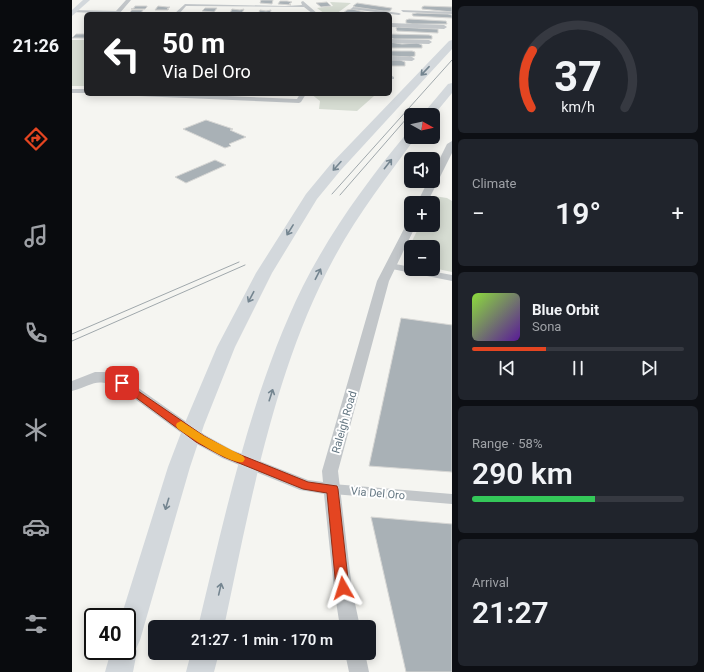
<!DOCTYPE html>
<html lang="en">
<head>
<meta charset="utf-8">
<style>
  :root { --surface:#171b24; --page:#20242c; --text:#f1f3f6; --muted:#9ea1a6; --line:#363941; --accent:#e44521 }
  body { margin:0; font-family:Roboto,sans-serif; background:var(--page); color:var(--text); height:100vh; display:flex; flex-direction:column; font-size:15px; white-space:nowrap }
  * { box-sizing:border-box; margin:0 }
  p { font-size:13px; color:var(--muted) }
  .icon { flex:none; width:22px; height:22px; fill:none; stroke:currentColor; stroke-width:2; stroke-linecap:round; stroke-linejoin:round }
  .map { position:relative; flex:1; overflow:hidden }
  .side { display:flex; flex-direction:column; gap:6px; padding:6px; background:#0d0f14; width:252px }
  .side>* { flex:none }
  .banner { position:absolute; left:12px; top:12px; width:308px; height:84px; border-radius:6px; box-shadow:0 2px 10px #0003; background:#202124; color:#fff; overflow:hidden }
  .needle { width:26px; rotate:98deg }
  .fabs { position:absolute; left:332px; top:108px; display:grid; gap:8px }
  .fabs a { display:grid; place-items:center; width:36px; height:36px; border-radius:6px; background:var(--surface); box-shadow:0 2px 10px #0003; font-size:20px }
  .speed { position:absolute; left:12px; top:608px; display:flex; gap:8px; font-size:20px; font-weight:700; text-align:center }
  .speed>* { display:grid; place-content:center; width:52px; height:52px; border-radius:50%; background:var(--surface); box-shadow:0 2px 10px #0003; line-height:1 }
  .speed .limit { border:2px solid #111; border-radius:6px; background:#fff; color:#111 }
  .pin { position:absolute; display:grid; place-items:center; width:34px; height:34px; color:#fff; margin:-17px; border-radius:8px; box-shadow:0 2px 6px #0006 }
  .me { position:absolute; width:44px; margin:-22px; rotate:354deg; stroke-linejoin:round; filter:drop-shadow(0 0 3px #0008) }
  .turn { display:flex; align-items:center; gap:14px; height:84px; padding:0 12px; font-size:18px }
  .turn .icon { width:52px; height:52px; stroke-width:2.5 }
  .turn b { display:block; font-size:28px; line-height:34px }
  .big { font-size:30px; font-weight:600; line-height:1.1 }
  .side .widget { flex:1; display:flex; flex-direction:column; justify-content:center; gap:6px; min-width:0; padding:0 14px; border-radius:6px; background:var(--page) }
  .side .dial { align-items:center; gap:0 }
  .dial svg { height:104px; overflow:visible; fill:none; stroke:var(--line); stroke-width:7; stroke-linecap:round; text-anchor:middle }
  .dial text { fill:var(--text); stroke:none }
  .song { display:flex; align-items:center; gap:12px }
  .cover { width:48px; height:48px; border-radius:6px; background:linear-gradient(135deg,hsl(90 70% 55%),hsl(270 70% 35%)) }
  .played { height:4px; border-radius:2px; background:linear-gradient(90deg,var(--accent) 35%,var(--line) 35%) }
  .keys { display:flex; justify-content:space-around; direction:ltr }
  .heat { display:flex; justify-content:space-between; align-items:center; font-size:22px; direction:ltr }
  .charge { height:6px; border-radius:3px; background:linear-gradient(90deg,#34c759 58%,var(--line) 0) }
  .trip { position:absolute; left:76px; top:620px; width:228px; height:40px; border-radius:6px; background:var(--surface); box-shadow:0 2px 10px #0003; font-weight:600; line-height:40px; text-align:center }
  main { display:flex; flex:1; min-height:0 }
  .menu { display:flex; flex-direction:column; width:72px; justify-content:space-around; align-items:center; background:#090b0e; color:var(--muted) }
  .menu .icon { width:28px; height:28px }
  .menu .current { color:var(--accent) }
  .menu b { font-size:18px; color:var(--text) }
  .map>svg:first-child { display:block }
  .green { fill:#d6dcd2 }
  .building { fill:#a9b1b6; stroke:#d6d6d4 }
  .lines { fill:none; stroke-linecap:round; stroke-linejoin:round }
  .minor { fill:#c2c6c9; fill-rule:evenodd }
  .tertiary { fill:#c2c6c9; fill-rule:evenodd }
  .secondary { fill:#d3d8dc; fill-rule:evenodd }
  .motorway { fill:#d3d8dc; fill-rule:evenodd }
  .tram { stroke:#a0a8ac; stroke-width:1 }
  .oneway { stroke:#748590 }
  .route { fill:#e44521; stroke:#942d15 }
  .slow { fill:#f59e0b }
  .labels { text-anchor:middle; stroke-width:4; stroke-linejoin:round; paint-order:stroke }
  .street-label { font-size:11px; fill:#637682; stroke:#fff }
</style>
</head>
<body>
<main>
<nav class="menu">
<b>21:26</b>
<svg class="icon current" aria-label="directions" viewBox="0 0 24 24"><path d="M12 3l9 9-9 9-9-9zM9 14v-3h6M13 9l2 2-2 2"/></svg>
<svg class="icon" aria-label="music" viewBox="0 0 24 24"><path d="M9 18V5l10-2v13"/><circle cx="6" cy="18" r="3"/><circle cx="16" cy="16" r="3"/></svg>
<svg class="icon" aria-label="phone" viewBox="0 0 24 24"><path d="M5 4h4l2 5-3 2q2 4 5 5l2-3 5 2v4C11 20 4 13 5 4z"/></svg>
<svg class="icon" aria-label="climate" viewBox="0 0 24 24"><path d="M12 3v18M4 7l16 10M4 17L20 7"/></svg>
<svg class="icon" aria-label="car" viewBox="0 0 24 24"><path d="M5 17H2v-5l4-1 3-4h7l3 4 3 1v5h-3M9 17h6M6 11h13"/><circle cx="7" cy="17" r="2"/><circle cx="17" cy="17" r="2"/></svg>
<svg class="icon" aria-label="filters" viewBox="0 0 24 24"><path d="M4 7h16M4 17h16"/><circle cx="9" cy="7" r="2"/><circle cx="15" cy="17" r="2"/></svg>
</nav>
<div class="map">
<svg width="380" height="672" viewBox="0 0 380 672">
  <rect width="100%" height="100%" fill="#f5f5f1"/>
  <!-- green -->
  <path class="green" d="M258,2L279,3L264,14H253L245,8L261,6Z
    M0,40H14V86H0Z
    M239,94H245L302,96L285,111L247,109L248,101Z
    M362,196L375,198L380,201V272L361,268V247H339V262L335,261L332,257L348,225H361V203H359Z"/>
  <!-- building -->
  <path class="building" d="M189,0H201L200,4L188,3Z
    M208,1H215L220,2L217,4L219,5L206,4Z
    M255,2L259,6L249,7L244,3Z
    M285,3L319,8H320L318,11H311L283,7L281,6Z
    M63,6H75V7L73,9H59L62,8Z
    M86,6L95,7H98L95,9H97L96,10H83Z
    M352,6L380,7V12L350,9V7Z
    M133,8H145L142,12L130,11Z
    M160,9L168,10L172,9L170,13L164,14L158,13Z
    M280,9L292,12L308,14L271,13L275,10Z
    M60,10H71L69,13H57Z
    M188,10L194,11L199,10L198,14H186Z
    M345,13L376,14L380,15V18L341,16L340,14Z
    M337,19L372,21H374L375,24H340L334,23V20Z
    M326,27L364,29H366V33L325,31L324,28Z
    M4,34H14L13,37L14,38H0Z
    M318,34L357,35L360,36V39H322L318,38Z
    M318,42L330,44L345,43L350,45V48H318Z
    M318,51H340L343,52V56L338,57L318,56Z
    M318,60H328L333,62V66H318Z
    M134,120L161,129L158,130L174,137L157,144L159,146L153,148L111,129Z
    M143,160L154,165L114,183L103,177Z
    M329,318L380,325V472L297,466Z
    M299,517L380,524V672H334Z"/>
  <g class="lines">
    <!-- minor -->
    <path class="minor" d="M54,0H59L47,14L0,12V10L44,11Z
      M231,1L246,14H241L232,7L114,6L107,14H102L113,4L214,6L230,5L229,2Z
      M281,7L327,13L329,14L327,15L279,9Z
      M329,10L380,12V14L331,12Z
      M318,23L372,25L375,27L372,29L318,27Z
      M318,39L357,40L360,42L357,44L318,43Z
      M318,56L340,57L343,59L340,61L318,60Z
      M318,75L322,77V79H318Z
      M0,89H14V93H0Z
      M64,94H109L225,99L228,94H234L229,102L227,103L67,96Z
      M318,263L339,267V269H347L380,275V281L315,268L314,266Z
      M261,484L380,494V504L261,494L257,492L255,489L257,486Z"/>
    <!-- tertiary -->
    <path class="tertiary" d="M380,141V153L355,203H345L356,181H361V172L375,144Z
      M339,222V225H344L317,281L266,471L280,589L288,627H268L262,589L252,494L228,490L150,458L123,443L45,386C21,378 22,385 0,391V381L23,372H33L55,380L133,435L160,450L236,480L251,482L250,471L305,281L334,225Z
      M273,653H293L297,672H277Z"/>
    <!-- secondary -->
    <path class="secondary" d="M11,0H18L0,16V10Z"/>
    <!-- motorway -->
    <path class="motorway" d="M380,40V49L268,171L245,199L200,273L163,347L132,425L118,467L68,640L64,649L65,651L61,672H33L39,651H55V617H49L96,467L112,425L145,347L184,273L234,194L258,165L377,41Z
      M380,83V93L361,116V115H350L376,84Z
      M339,132V137H344C315,177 285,215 261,260C202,370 178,505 152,627H126C153,515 180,389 231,286C259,231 295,181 335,133Z
      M119,653H147L142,672H114Z"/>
    <!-- tram -->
    <path class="tram" d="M260,194L380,60
      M268,195L335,118
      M0,334L167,262
      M0,341L173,265"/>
  </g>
  <!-- one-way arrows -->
  <defs><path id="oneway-shaft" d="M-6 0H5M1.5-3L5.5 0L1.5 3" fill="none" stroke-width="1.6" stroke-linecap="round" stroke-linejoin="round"/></defs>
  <g class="oneway">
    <use href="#oneway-shaft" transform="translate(353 71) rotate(133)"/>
    <use href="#oneway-shaft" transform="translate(316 164) rotate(-52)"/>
    <use href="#oneway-shaft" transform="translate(265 166) rotate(132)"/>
    <use href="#oneway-shaft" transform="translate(218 230) rotate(122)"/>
    <use href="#oneway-shaft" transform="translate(246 274) rotate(-63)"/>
    <use href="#oneway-shaft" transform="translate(179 297) rotate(118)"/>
    <use href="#oneway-shaft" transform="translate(199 395) rotate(-72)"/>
    <use href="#oneway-shaft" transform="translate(95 504) rotate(107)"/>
    <use href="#oneway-shaft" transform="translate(148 589) rotate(-77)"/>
  </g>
  <!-- route -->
  <path class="route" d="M50,380L132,436L159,451L236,482L265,486L266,489L277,588L275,592L271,594L266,592L264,588L255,493L231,489L152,457L124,442L47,385L46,383L47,381Z"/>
  <!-- slow -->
  <path class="slow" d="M109,421L132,436L171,456L173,459L171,462C159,465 116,436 105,428L104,425L105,423Z"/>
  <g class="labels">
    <!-- street labels -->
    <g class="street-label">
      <text transform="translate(272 422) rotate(-74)" y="4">Raleigh Road</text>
      <text transform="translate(306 493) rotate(5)" y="4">Via Del Oro</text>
    </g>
  </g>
</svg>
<div class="fabs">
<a><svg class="needle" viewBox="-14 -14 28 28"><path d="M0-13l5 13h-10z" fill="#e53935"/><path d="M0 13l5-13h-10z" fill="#9ea1a6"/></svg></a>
<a><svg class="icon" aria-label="sound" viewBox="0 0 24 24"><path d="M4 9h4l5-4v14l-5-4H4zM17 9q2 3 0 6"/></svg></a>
<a>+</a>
<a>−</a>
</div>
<div class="speed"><div class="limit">40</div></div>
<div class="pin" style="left:50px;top:383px;background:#d93025"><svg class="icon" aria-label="arrive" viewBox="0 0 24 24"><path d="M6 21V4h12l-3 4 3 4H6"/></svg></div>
<svg class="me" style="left:271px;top:588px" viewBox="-20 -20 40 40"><path d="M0-17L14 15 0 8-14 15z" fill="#e44521" stroke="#fff" stroke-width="4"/></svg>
<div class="trip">21:27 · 1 min · 170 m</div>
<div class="banner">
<div class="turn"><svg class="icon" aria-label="left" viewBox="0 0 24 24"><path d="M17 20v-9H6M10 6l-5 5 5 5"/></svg><div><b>50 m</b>Via Del Oro</div></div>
</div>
</div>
<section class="side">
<div class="widget dial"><svg viewBox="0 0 100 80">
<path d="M14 69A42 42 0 1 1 86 69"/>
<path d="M14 69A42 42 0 0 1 15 25" stroke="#e44521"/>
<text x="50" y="56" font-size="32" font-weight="700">37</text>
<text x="50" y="72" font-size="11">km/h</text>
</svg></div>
<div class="widget"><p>Climate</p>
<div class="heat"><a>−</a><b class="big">19°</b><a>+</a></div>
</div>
<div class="widget">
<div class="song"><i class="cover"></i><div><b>Blue Orbit</b><p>Sona</p></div></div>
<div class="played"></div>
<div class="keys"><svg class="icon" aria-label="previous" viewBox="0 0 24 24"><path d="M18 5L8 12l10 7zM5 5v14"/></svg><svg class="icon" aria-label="pause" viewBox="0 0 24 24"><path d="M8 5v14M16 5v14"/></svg><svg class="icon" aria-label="next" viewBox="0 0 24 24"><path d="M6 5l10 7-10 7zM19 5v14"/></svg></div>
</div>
<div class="widget"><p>Range · 58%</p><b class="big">290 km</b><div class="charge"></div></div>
<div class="widget"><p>Arrival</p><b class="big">21:27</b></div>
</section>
</main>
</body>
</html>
